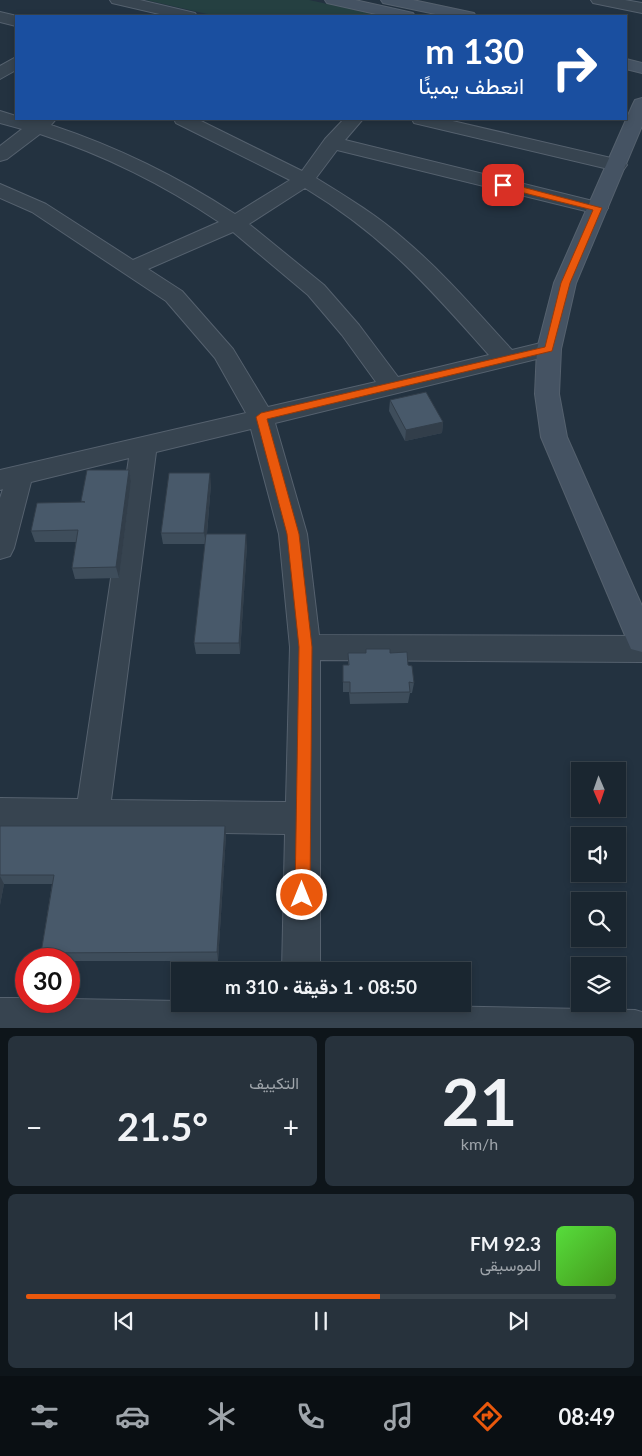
<!DOCTYPE html>
<html lang="ar">
<head>
<meta charset="utf-8">
<style>
  :root { --surface:#1a2630; --page:#27323c; --text:#f1f3f6; --muted:#9fa5ab; --line:#38434c; --accent:#ea580c }
  body { margin:0; font-family:Lato,Vazirmatn,sans-serif; background:var(--page); color:var(--text); direction:rtl; height:100vh; display:flex; flex-direction:column; font-size:19px; white-space:nowrap }
  * { box-sizing:border-box; margin:0 }
  p { font-size:16px; color:var(--muted) }
  .icon { flex:none; width:28px; height:28px; fill:none; stroke:currentColor; stroke-width:2; stroke-linecap:round; stroke-linejoin:round }
  .map { position:relative; height:1028px; overflow:hidden; direction:ltr }
  .sheet { display:flex; flex-direction:column; gap:8px; padding:8px; background:#0e151a; flex:1 }
  .sheet>* { flex:none }
  .top-card { position:absolute; left:15px; top:15px; width:612px; height:105px; border-radius:0px; box-shadow:0 2px 8px #0003,0 0 0 1px var(--line); direction:rtl; background:#1a4fa0; color:#fff; overflow:hidden }
  .needle { width:32px; rotate:178deg }
  .tools { position:absolute; left:571px; top:762px; display:grid; gap:10px }
  .tools a { display:grid; place-items:center; width:55px; height:55px; border-radius:0px; background:var(--surface); box-shadow:0 2px 8px #0003,0 0 0 1px var(--line); font-size:25px }
  .speed { position:absolute; left:15px; top:948px; display:flex; gap:10px; font-size:25px; font-weight:700; text-align:center }
  .speed>* { display:grid; place-content:center; width:65px; height:65px; border-radius:50%; background:var(--surface); box-shadow:0 2px 8px #0003,0 0 0 1px var(--line); line-height:1 }
  .speed .limit { border:8px solid #d22; background:#fff; color:#111 }
  .pin { position:absolute; display:grid; place-items:center; width:42px; height:42px; color:#fff; margin:-21px; border-radius:10px; box-shadow:0 2px 8px #0006 }
  .me { position:absolute; width:55px; margin:-28px; rotate:0deg; stroke-linejoin:round; filter:drop-shadow(0 0 4px #0008) }
  .turn { display:flex; align-items:center; gap:18px; height:105px; padding:0 20px; font-size:22px }
  .turn .icon { width:65px; height:65px; stroke-width:2.5 }
  .turn b { display:block; font-size:35px; line-height:42px }
  .big { font-size:38px; font-weight:700; line-height:1.1 }
  .sheet .card { flex:1; display:flex; flex-direction:column; justify-content:center; gap:8px; min-width:0; padding:0 18px; border-radius:8px; background:var(--page) }
  .sheet .dial { align-items:center; gap:0 }
  .dial b { font-size:65px; line-height:1 }
  .song { display:flex; align-items:center; gap:15px }
  .cover { width:60px; height:60px; border-radius:8px; background:linear-gradient(135deg,hsl(110 70% 55%),hsl(100 70% 35%)) }
  .played { height:5px; border-radius:2px; background:linear-gradient(90deg,var(--accent) 60%,var(--line) 60%) }
  .keys { display:flex; justify-content:space-around; direction:ltr }
  .heat { display:flex; justify-content:space-between; align-items:center; font-size:28px; direction:ltr }
  .sheet .tiles { flex:1; display:grid; gap:8px; grid-template-columns:1fr 1fr }
  .card:last-child { grid-column:span 2 }
  .trip { position:absolute; left:171px; top:962px; width:300px; height:50px; border-radius:0px; background:var(--surface); box-shadow:0 2px 8px #0003,0 0 0 1px var(--line); font-weight:700; line-height:50px; text-align:center; direction:rtl }
  .tab-bar { display:flex; height:80px; justify-content:space-around; align-items:center; background:#0a0f13; color:var(--muted) }
  .tab-bar .icon { width:35px; height:35px }
  .tab-bar .active { color:var(--accent) }
  .tab-bar b { font-size:22px; color:var(--text) }
  .map>svg:first-child { display:block }
  .green { fill:#254041 }
  .lines { fill:none; stroke-linecap:round; stroke-linejoin:round }
  .street-casing { stroke:#55616e; stroke-width:2 }
  .secondary-casing { stroke:#55616e; stroke-width:2 }
  .street { fill:#374450; fill-rule:evenodd }
  .secondary { fill:#455363; fill-rule:evenodd }
  .wall { fill:#3e4d5b }
  .shaded-wall { fill:#323e4a }
  .building { fill:#48596a; stroke:#323e4a }
  .route { fill:#ea580c; stroke:#983908 }
</style>
</head>
<body>
<div class="map">
<svg width="642" height="1029" viewBox="0 0 642 1029">
  <rect width="100%" height="100%" fill="#233240"/>
  <!-- green -->
  <path class="green" d="M146,0H309L383,16H216Z"/>
  <g class="lines">
    <!-- street casing -->
    <g class="street-casing">
      <path id="street" d="M110,0H140L195,13L197,16H168L112,3Z
        M591,0H625L642,3V13L593,3Z
        M0,12L17,16L16,26L0,22Z
        M16,57V70L0,79V66Z
        M0,111L16,116V119H56L51,125C117,147 177,176 235,214L290,180L176,123L174,119H197L302,171L325,139L344,119H363L345,140L605,204L608,208L605,212L598,214L337,150L316,178C347,197 378,216 405,240C444,273 477,312 512,350L549,341L557,344L561,349L557,354L275,423L307,534L319,635L642,636V662L320,660V971H282L285,834L97,831L92,833L0,830V798L78,799L129,458L31,482L14,548L10,556L0,559V498L3,489L0,490V470L246,413L215,358L166,301L32,212L0,198V184L46,204L133,260L219,222C163,184 104,155 40,134L7,159L0,161V146L22,129L0,123ZM305,188C384,236 429,287 489,355L398,377L359,325L324,285L249,224ZM233,232L308,295L342,335L376,382L268,407L233,349L182,291L148,269ZM251,429L279,534L290,647L286,802L111,800L156,452Z
        M412,119H444L624,161L627,165L624,169L617,171L414,123Z
        M0,998H26V1001H69V999L180,1001V1004H325L635,1010L642,1012V1029H0Z"/>
    </g>
    <!-- secondary casing -->
    <g class="secondary-casing">
      <path id="secondary" d="M325,0H355L413,13L415,16H385L327,3Z
        M381,0H413L474,13L476,16H445L383,3Z
        M626,59L642,63V73L626,69Z
        M642,98V126L576,283L561,349L559,394L567,437L642,606V652L631,649L627,640L541,437L535,394L537,349L554,283L633,104L635,100Z"/>
    </g>
    <!-- street -->
    <use href="#street" class="street"/>
    <!-- secondary -->
    <use href="#secondary" class="secondary"/>
  </g>
  <!-- wall -->
  <path class="wall" d="M390,400L443,422L442,433L405,441L389,411Z
    M129,470L131,481L119,578L75,579L72,568L76,542H35L31,531L82,502L81,501Z
    M211,484L207,534L247,545L240,654H196L194,643L205,544H163L161,533Z
    M366,649L390,653L408,665L414,683L412,693H410L408,703L350,704L349,692H343V665H348V653H366Z
    M0,826L226,835L218,961H69V959H44L41,953L52,884H4L0,905Z"/>
  <!-- shaded-wall -->
  <path class="shaded-wall" d="M443,422L442,433L405,441L406,430Z
    M129,470L131,481L119,578L116,567Z
    M210,473L211,484L206,544L204,533Z
    M246,534L247,545L240,654L239,643Z
    M225,826L226,835L218,961L217,952Z
    M0,876L4,884L0,905Z"/>
  <!-- building -->
  <path class="building" d="M426,392L443,422L406,430L390,400Z
    M87,470H129L116,567L72,568L78,530L31,531L37,503L85,502L81,501Z
    M169,473H210L204,533H161Z
    M206,534H246L239,643H194Z
    M366,649H390V653L407,652L408,665L412,666L414,683L409,682L410,692L350,693V682H343V665H349L348,653H366Z
    M0,826H225L217,952L41,953L54,875H0Z"/>
  <!-- route -->
  <path class="route" d="M503,182L602,208L570,283L552,351L267,419L299,534L312,647L310,895L308,900L302,902L297,900L295,895L299,647L287,534L256,417L261,413L545,347L561,283L593,210L500,187L499,185Z"/>
</svg>
<div class="tools">
<a><svg class="needle" viewBox="-14 -14 28 28"><path d="M0-13l5 13h-10z" fill="#e53935"/><path d="M0 13l5-13h-10z" fill="#9fa5ab"/></svg></a>
<a><svg class="icon" aria-label="sound" viewBox="0 0 24 24"><path d="M4 9h4l5-4v14l-5-4H4zM17 9q2 3 0 6"/></svg></a>
<a><svg class="icon" aria-label="search" viewBox="0 0 24 24"><circle cx="10" cy="10" r="6"/><path d="M15 15l6 6"/></svg></a>
<a><svg class="icon" aria-label="layers" viewBox="0 0 24 24"><path d="M12 4l9 5-9 5-9-5zM3 14l9 5 9-5"/></svg></a>
</div>
<div class="speed"><div class="limit">30</div></div>
<div class="pin" style="left:503px;top:185px;background:#d93025"><svg class="icon" aria-label="arrive" viewBox="0 0 24 24"><path d="M6 21V4h12l-3 4 3 4H6"/></svg></div>
<svg class="me" style="left:302px;top:895px" viewBox="-20 -20 40 40"><circle r="17" fill="#ea580c" stroke="#fff" stroke-width="3"/><path d="M0-11L8 9 0 5-8 9z" fill="#fff"/></svg>
<div class="trip">08:50 · 1 دقيقة · 310 m</div>
<div class="top-card">
<div class="turn"><svg class="icon" aria-label="right" viewBox="0 0 24 24"><path d="M7 20v-9h11M14 6l5 5-5 5"/></svg><div><b>130 m</b>انعطف يمينًا</div></div>
</div>
</div>
<section class="sheet">
<div class="tiles">
<div class="card dial"><b>21</b><p>km/h</p></div>
<div class="card"><p>التكييف</p>
<div class="heat"><a>−</a><b class="big">21.5°</b><a>+</a></div>
</div>
<div class="card">
<div class="song"><i class="cover"></i><div><b>92.3 FM</b><p>الموسيقى</p></div></div>
<div class="played"></div>
<div class="keys"><svg class="icon" aria-label="previous" viewBox="0 0 24 24"><path d="M18 5L8 12l10 7zM5 5v14"/></svg><svg class="icon" aria-label="pause" viewBox="0 0 24 24"><path d="M8 5v14M16 5v14"/></svg><svg class="icon" aria-label="next" viewBox="0 0 24 24"><path d="M6 5l10 7-10 7zM19 5v14"/></svg></div>
</div>
</div>
</section>
<nav class="tab-bar">
<b>08:49</b>
<svg class="icon active" aria-label="directions" viewBox="0 0 24 24"><path d="M12 3l9 9-9 9-9-9zM9 14v-3h6M13 9l2 2-2 2"/></svg>
<svg class="icon" aria-label="music" viewBox="0 0 24 24"><path d="M9 18V5l10-2v13"/><circle cx="6" cy="18" r="3"/><circle cx="16" cy="16" r="3"/></svg>
<svg class="icon" aria-label="phone" viewBox="0 0 24 24"><path d="M5 4h4l2 5-3 2q2 4 5 5l2-3 5 2v4C11 20 4 13 5 4z"/></svg>
<svg class="icon" aria-label="climate" viewBox="0 0 24 24"><path d="M12 3v18M4 7l16 10M4 17L20 7"/></svg>
<svg class="icon" aria-label="car" viewBox="0 0 24 24"><path d="M5 17H2v-5l4-1 3-4h7l3 4 3 1v5h-3M9 17h6M6 11h13"/><circle cx="7" cy="17" r="2"/><circle cx="17" cy="17" r="2"/></svg>
<svg class="icon" aria-label="filters" viewBox="0 0 24 24"><path d="M4 7h16M4 17h16"/><circle cx="9" cy="7" r="2"/><circle cx="15" cy="17" r="2"/></svg>
</nav>
</body>
</html>
